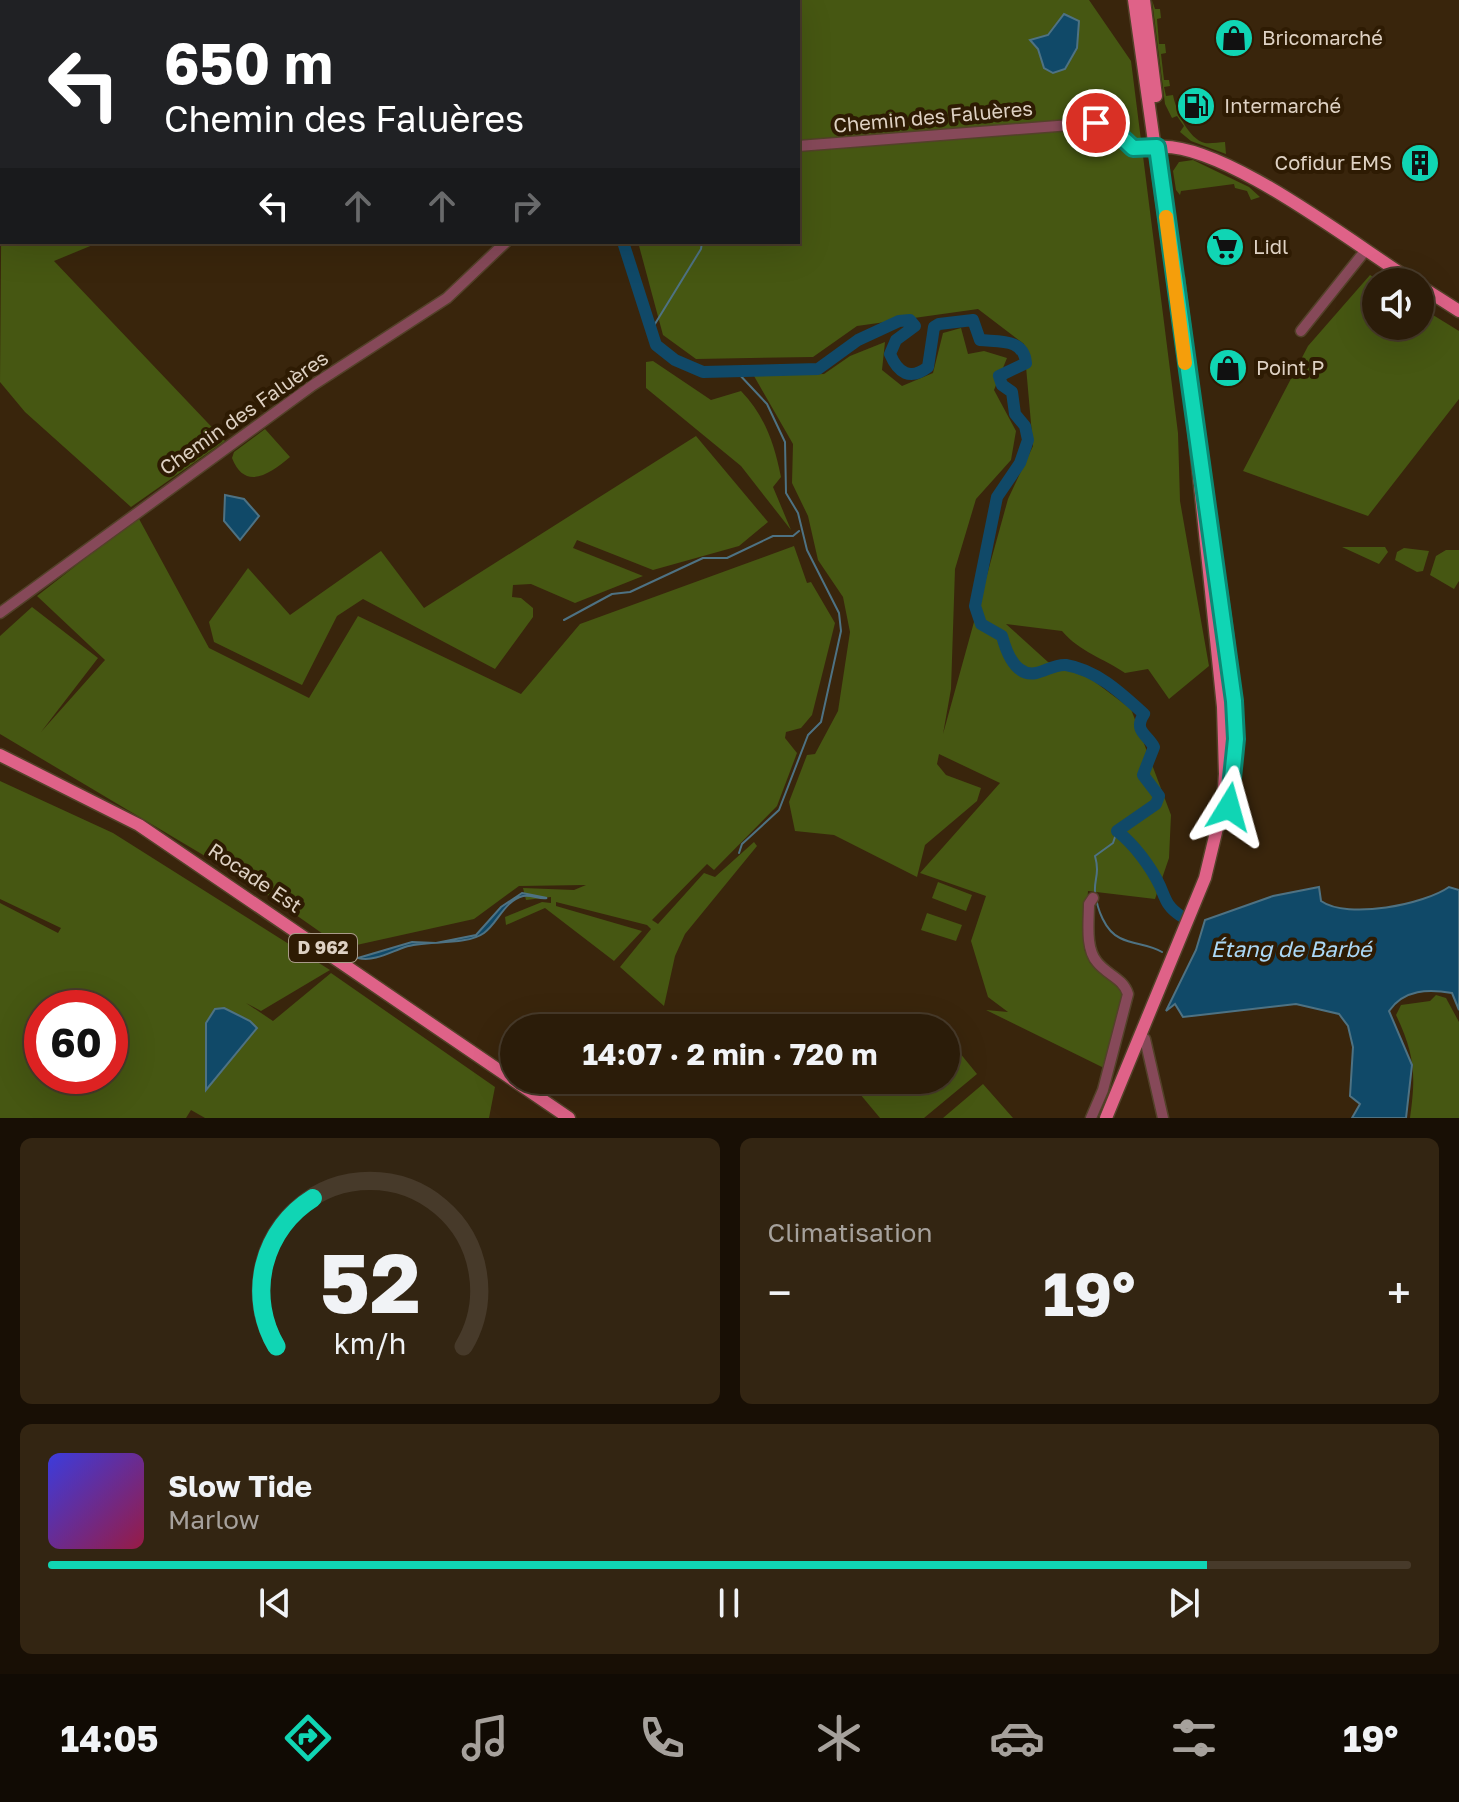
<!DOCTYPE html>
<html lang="fr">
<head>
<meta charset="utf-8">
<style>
  :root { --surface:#2b1c09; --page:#332512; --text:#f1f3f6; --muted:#a6a19c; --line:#473a2a; --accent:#10d5b4 }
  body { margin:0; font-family:"Golos Text",sans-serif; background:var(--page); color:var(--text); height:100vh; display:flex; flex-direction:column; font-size:30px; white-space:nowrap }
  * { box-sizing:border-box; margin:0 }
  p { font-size:26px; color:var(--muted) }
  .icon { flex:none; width:44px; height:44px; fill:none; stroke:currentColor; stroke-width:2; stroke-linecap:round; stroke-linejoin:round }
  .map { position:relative; height:1118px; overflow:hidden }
  .details { display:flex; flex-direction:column; gap:20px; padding:20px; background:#180f05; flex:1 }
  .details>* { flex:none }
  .top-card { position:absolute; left:0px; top:0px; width:800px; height:244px; box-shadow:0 8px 32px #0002,0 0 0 2px var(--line); background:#202124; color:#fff; overflow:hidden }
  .fabs { position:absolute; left:1362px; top:268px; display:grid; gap:16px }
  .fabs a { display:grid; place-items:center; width:72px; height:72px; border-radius:50%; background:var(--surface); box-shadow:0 8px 32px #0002,0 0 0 2px var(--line); font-size:40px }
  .speed { position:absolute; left:24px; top:990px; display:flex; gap:16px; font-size:40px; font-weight:700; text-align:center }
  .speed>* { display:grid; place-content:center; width:104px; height:104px; border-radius:50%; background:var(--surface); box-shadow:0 8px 32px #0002,0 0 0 2px var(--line); line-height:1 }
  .speed .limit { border:12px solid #d22; background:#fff; color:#111 }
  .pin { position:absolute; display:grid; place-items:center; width:68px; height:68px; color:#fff; margin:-34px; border:4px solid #fff; border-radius:50%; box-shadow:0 2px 8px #0007 }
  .me { position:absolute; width:88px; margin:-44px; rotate:8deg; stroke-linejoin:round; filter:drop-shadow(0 0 6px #0008) }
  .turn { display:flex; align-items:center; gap:28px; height:168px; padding:0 32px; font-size:36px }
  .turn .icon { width:104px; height:104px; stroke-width:2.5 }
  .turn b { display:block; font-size:56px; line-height:68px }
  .lanes { display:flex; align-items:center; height:76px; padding:0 32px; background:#0003; justify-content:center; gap:40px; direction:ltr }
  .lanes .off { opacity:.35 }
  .big { font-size:60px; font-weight:700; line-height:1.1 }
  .details .tile { flex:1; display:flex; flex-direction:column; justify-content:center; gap:12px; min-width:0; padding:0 28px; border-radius:12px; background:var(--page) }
  .details .dial { align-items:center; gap:0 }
  .dial svg { height:208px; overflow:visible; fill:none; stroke:var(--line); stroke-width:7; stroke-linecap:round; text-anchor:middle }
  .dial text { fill:var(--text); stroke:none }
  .song { display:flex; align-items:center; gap:24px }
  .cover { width:96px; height:96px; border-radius:12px; background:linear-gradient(135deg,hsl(240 70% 55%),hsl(340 70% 35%)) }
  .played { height:8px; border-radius:4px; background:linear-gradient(90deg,var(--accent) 85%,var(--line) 85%) }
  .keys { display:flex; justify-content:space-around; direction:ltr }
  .heat { display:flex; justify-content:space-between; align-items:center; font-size:44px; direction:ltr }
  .details .tiles { flex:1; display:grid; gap:20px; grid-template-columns:1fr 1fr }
  .tile:last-child { grid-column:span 2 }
  .trip { position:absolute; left:500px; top:1014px; width:460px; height:80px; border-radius:40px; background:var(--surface); box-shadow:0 8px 32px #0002,0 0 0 2px var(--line); font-weight:700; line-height:80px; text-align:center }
  .tab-bar { display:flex; height:128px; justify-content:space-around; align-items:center; background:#110b04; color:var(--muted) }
  .tab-bar .icon { width:56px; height:56px }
  .tab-bar .active { color:var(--accent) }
  .tab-bar b { font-size:36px; color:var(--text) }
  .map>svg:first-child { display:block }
  .green { fill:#465712; fill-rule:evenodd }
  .water { fill:#104968; stroke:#4e7283; stroke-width:2 }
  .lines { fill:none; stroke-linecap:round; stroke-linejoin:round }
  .stream { stroke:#4e7283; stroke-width:2 }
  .river { stroke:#104968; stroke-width:12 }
  .minor-casing { stroke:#534129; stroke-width:13 }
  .major-casing { stroke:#534129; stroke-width:15 }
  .minor { stroke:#864959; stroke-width:10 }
  .major { stroke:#df6288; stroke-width:12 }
  .route-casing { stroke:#0a8a75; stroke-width:20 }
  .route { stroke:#10d5b4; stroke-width:14 }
  .slow { stroke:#f59e0b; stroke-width:14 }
  .labels { text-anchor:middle; stroke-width:8; stroke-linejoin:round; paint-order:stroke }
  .shield { fill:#2e1b03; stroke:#a99a89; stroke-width:2 }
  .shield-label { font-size:18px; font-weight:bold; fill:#ded1c3 }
  .poi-label { font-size:20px; fill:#ded1c3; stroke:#2e1b03; text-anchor:start }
  .street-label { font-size:20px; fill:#ded1c3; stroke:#2e1b03 }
  .water-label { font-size:22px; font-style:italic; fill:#abd8f6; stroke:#2e1b03 }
</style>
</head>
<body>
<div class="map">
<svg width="1459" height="1118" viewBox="0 0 1459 1118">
  <rect width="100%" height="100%" fill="#39250c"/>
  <!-- green -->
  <path class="green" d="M0,0H121L2,2V49Z
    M446,0H615L614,2Z
    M632,0H1089L1131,61L1178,433L1180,501L1209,666L1169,699L1148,669L1125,673C1103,658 1080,652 1062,631L1006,624L1048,662L1091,679L1131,709L1171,815L1169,858L1155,899L1088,891L1084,949L1090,963L1125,994L1104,1068L986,1010L1008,1012L988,997L971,941L986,896L920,873L1000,783L939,754L937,764L946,775L981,788L977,801L925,845L917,877L834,835L795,831L789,802L807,755L815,754L838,711L850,632L843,597L818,560L808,516L792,483L793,444L754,376L824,374L850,356L885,342L882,370L902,386L933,373L943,333L961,328L968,354L984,351L1007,358L994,390L1016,431L1011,460L976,499L955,569L951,689L943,734L1008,499L1033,446L1024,344L978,309L857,326L813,357L696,359L663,335L638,242H798V2Z
    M1152,0L1155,9H1160L1161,18L1157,19L1159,44H1165L1166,53L1161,54L1164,80H1169L1170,86L1164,87L1166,96L1173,95C1176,110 1188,139 1205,143C1210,144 1219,142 1225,142L1226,154L1191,141L1180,132L1184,126L1177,116L1172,118L1165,104Z
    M2,132V242H100L54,261L225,441L131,507L25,412L0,382Z
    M1193,160L1249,187L1260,197L1251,200L1247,191L1235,188L1234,184L1181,191L1180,195L1176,190L1173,171L1179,162Z
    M1182,275H1185L1208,456L1205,455Z
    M1370,275L1381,282H1376V326H1420V307L1459,331V399L1368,516L1243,471L1308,346Z
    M653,361L711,400L741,391C765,416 774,443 781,477L773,487L791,530L741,466L646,388V362Z
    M265,429L290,457C271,473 245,492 232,458L234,452Z
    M696,436L768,522L739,546L653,570L577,540L573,548L643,576L575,603L531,584L513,585L512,597L521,598L533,608V617L495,669L363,599L337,616L302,685L214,642L209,622L248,568L290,615L381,551L424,608Z
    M138,517L209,648L309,698L358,616L521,694L580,624L794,546L807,583L811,582L835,623L812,715L801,728L786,732L785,738L797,753L777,806L714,870L707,864L652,920L658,924L704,873L715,877L754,842L757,846L685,934L675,956L664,1006L620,967L651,929L647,925L556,902V906L642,931L614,961L545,908L506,925L505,917L542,902L551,903V897L526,900L523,888L574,890L586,885L519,886L474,919L343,948L252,884L0,734V636L32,607L98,658L41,732L105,660L37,596Z
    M1342,547H1385L1388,552L1379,564Z
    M1404,548L1429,551L1423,571L1417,572L1395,560L1397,552Z
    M1446,550H1459V581L1454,589L1430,575L1436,556Z
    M0,781L113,833L330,970L261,1011L246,1003L273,1021L331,973L495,1087L489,1118H205L191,1110L186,1118H0V903L58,933L61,928L0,899ZM42,1008H110V1076H42Z
    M938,882L972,895L966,911L932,898Z
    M927,913L962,925L956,941L921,930Z
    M1436,995L1446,998L1459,1022V1118H1410C1416,1075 1415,1055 1396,1015L1401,1005L1430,1001Z
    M946,1036L977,1074L924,1118H880L855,1088L864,1080H946Z
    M983,1084L1013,1118H943Z"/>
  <!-- water -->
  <path class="water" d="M1064,14L1079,21L1077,48L1065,69L1053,73L1044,68L1038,49L1030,40L1048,35Z
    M225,495L244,499L259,516L240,540L224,521Z
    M1319,887L1321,901C1348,920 1425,904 1449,887L1459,890V1010L1452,993C1429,989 1404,989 1389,1011L1412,1065L1406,1118H1352L1360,1104L1350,1096L1353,1047L1348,1026L1339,1014L1296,1004L1183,1017L1175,1004L1166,1011L1196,950L1205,920L1273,896Z
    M522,893L547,898C540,900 531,894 523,896C504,901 498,923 484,933C466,946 425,940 405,947C390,952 374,962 358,958L412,942L436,943L476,935L501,907Z
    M224,1008L250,1021L257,1028L206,1090V1023L215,1009Z"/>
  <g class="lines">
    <!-- stream -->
    <path class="stream" d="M168,2L169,0
      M0,129L2,127
      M650,332L701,249L702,242
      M737,372L767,404L785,442L786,493L798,513L807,550L839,613L841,631L821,722L808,735L779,810L742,844L739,853
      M564,620L612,594L630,592L703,558H727L773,536H793L799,531
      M1117,831L1113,843L1095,856C1100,874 1094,879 1095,892C1097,909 1105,931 1120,938C1134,945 1148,944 1162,952"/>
    <!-- river -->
    <path class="river" d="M618,2L619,0
      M623,242L656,345L675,360L703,372L818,369L858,340L899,321L910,320L915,326L896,340L890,354C898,373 910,381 928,367L934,327L939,324L973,320L980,340C999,342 1024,338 1026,363L999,376L1002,385L1012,392L1015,414L1025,426L1028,440L1020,463L997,497L975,606L981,624L1002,636C1006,651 1015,677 1036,673C1046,671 1055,664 1066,665C1097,670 1122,694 1144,714C1133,731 1147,734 1154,747L1143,775L1159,796L1156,804L1117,831C1134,844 1151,867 1160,886C1166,900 1167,907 1181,916"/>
    <!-- minor casing -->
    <g class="minor-casing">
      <path id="minor" d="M798,146L1096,123L1111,127L1133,148L1157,147
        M1301,331L1365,251
        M0,613L313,385L447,298L506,242
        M1145,1039L1163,1118
        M1091,1118L1103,1090L1128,994C1123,978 1107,975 1097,962C1085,948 1089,921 1089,904L1093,898"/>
    </g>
    <!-- major casing -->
    <g class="major-casing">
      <path id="major" d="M1144,0L1156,96
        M1157,147C1221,140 1356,246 1414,282
        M1420,286L1459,311
        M1212,536C1226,623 1243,715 1230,803
        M0,755L139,825L569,1118
        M1106,1118L1205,878L1223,803L1225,774L1223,707L1193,418L1134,0"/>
    </g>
    <!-- minor -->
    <use href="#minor" class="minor"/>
    <!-- major -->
    <use href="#major" class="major"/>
  </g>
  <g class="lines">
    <!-- route casing -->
    <g class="route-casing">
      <path id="route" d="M1096,123L1111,127L1133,148L1157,147L1234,701L1236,739L1229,807"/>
    </g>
    <!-- route -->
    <use href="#route" class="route"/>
    <!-- slow -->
    <path class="slow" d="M1166,217L1185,363"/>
  </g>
  <!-- icons -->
  <defs>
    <g id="shop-disc" transform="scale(2)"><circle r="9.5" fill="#10d5b4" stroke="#2e1b03"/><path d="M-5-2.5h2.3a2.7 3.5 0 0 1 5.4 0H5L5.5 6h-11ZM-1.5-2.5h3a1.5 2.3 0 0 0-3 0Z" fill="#111"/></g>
    <g id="fuel-disc" transform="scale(2)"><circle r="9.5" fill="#10d5b4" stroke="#2e1b03"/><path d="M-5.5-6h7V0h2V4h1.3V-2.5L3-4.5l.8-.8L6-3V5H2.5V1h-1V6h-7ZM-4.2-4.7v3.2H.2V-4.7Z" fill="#111"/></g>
    <g id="building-disc" transform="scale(2)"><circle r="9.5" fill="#10d5b4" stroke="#2e1b03"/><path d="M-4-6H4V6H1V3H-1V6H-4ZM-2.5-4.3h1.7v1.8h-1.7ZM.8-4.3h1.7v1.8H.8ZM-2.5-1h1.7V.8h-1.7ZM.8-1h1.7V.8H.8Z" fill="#111"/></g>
    <g id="supermarket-disc" transform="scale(2)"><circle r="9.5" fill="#10d5b4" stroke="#2e1b03"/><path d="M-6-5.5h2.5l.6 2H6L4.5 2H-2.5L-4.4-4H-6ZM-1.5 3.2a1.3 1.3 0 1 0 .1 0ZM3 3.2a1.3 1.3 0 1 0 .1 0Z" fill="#111"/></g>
  </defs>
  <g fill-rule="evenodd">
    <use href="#shop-disc" x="1234" y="38"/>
    <use href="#fuel-disc" x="1196" y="106"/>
    <use href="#building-disc" x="1420" y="163"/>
    <use href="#supermarket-disc" x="1225" y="247"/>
    <use href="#shop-disc" x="1228" y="368"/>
  </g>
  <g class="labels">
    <!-- shield labels -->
    <rect class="shield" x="289" y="934" width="68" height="28" rx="6"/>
    <g class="shield-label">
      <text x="323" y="954">D 962</text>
    </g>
    <!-- poi labels -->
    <g class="poi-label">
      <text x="1262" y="45">Bricomarché</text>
      <text x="1224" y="113">Intermarché</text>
      <text x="1392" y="170" text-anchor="end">Cofidur EMS</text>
      <text x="1253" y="254">Lidl</text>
      <text x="1256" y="375">Point P</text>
    </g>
    <!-- street labels -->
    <g class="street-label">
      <text transform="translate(933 117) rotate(-5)" y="7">Chemin des Faluères</text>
      <text transform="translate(244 413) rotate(-35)" y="7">Chemin des Faluères</text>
      <text transform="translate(255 878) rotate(34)" y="7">Rocade Est</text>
    </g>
    <!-- water labels -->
    <g class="water-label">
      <text x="1291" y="957">Étang de Barbé</text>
    </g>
  </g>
</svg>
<div class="fabs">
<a><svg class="icon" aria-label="sound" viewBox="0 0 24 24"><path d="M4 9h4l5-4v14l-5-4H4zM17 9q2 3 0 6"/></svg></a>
</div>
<div class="speed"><div class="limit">60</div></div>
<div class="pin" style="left:1096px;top:123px;background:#d93025"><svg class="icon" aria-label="arrive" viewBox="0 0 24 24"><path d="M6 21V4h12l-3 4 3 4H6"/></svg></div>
<svg class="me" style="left:1229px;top:807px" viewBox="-20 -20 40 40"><path d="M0-17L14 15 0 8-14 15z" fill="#10d5b4" stroke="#fff" stroke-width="4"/></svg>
<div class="trip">14:07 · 2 min · 720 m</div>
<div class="top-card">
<div class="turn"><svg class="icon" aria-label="left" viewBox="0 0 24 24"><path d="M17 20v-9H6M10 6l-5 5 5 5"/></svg><div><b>650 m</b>Chemin des Faluères</div></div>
<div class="lanes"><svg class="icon" aria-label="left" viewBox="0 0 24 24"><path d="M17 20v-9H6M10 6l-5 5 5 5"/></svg><svg class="icon off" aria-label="ahead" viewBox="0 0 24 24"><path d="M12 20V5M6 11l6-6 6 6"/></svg><svg class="icon off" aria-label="ahead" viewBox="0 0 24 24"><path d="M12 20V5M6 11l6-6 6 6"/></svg><svg class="icon off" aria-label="right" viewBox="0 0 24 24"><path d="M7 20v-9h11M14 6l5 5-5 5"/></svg></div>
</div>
</div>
<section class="details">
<div class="tiles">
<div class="tile dial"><svg viewBox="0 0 100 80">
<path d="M14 69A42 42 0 1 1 86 69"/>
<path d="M14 69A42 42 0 0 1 28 12" stroke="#10d5b4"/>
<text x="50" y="56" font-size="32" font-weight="700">52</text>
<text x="50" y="72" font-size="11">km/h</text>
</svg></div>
<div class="tile"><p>Climatisation</p>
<div class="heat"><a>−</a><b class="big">19°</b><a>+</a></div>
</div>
<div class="tile">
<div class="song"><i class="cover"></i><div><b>Slow Tide</b><p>Marlow</p></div></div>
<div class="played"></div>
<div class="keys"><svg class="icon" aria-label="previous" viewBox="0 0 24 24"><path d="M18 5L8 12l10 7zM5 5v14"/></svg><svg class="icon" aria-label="pause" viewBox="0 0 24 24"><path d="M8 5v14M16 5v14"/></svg><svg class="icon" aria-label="next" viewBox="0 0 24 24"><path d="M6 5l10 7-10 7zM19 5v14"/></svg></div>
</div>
</div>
</section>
<nav class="tab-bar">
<b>14:05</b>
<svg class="icon active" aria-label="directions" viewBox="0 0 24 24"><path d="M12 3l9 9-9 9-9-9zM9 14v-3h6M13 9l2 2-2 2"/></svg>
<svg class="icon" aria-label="music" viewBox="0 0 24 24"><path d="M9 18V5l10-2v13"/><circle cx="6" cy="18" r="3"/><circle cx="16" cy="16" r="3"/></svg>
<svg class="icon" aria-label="phone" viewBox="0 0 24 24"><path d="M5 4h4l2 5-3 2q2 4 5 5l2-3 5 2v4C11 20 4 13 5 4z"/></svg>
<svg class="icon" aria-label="climate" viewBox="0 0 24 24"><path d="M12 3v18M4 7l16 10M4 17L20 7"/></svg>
<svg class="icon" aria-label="car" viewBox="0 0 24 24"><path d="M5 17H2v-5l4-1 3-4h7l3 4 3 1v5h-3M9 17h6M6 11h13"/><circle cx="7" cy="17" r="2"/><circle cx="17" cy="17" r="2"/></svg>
<svg class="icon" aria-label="filters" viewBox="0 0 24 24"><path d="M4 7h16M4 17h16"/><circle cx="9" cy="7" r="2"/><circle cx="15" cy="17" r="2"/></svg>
<b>19°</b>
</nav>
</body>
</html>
